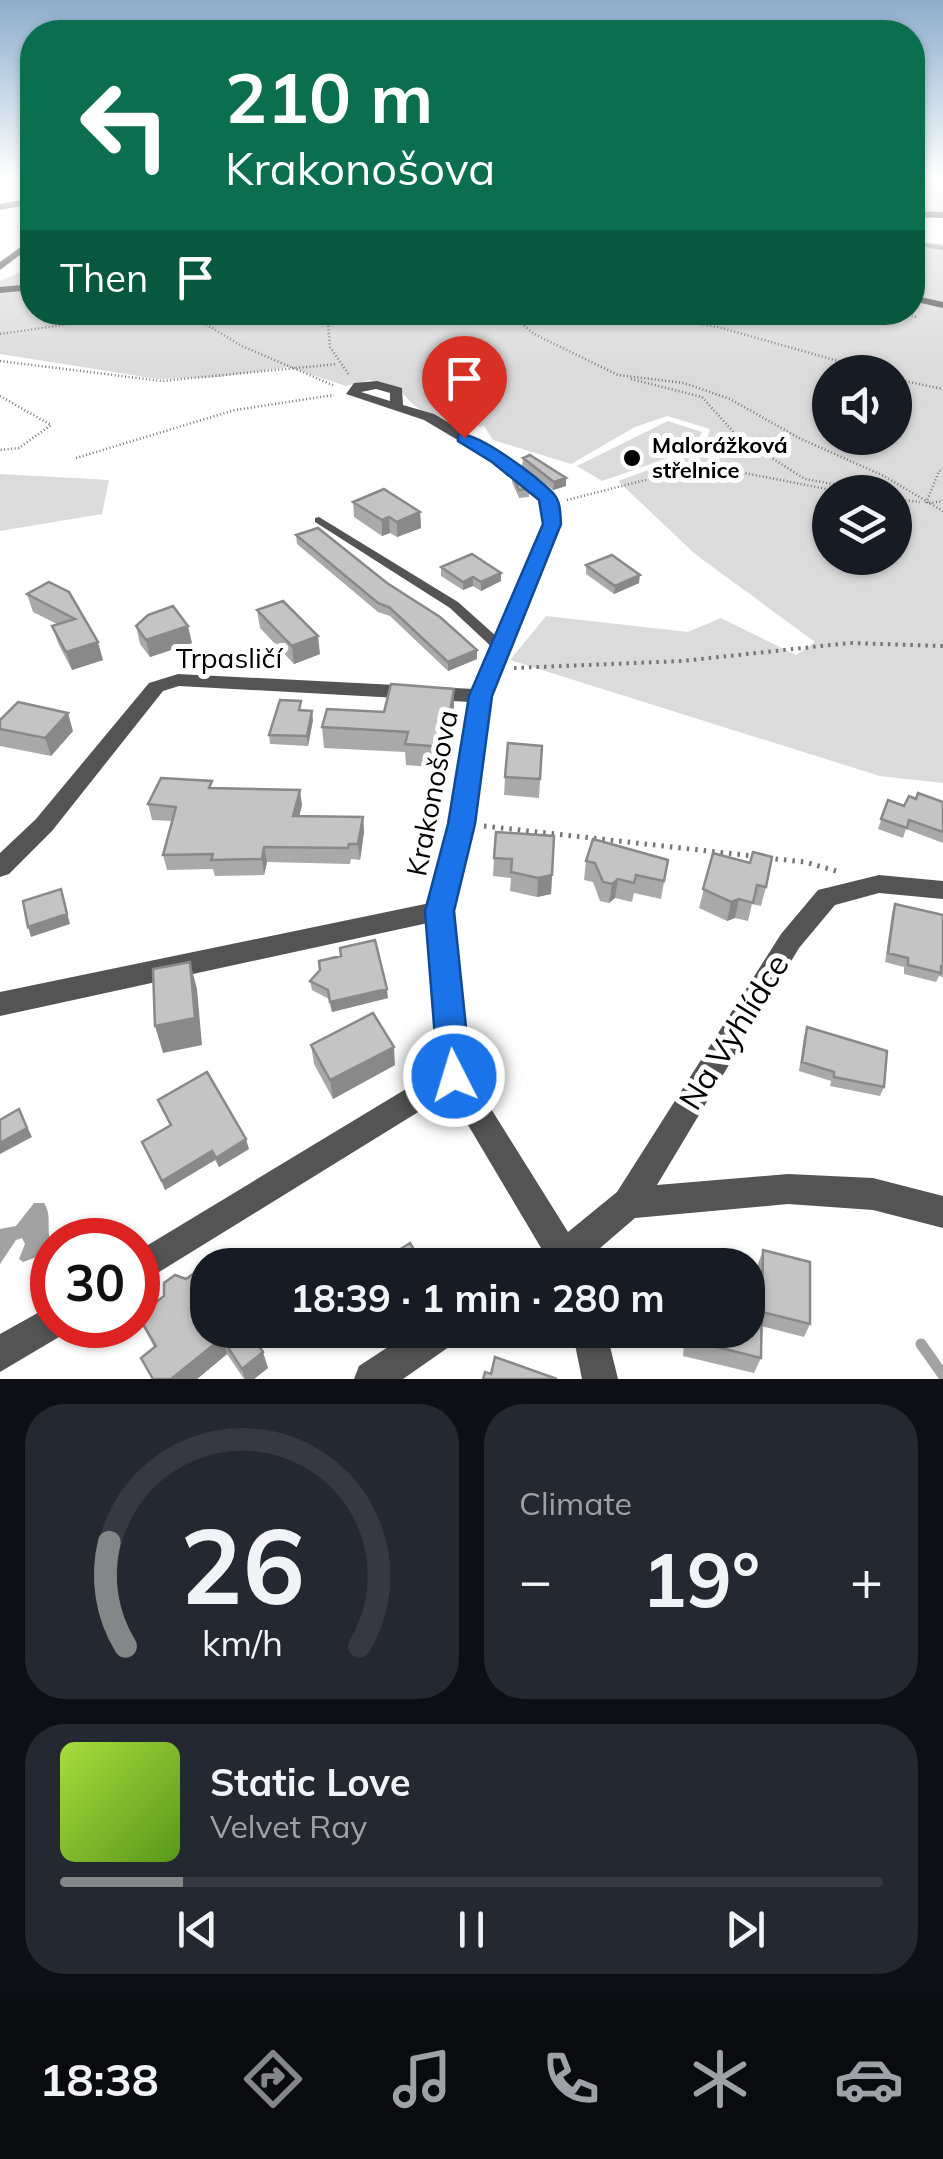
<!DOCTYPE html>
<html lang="en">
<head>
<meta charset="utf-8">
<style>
  :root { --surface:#171b24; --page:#242831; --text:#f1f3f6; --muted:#9ea1a6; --line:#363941; --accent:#858687 }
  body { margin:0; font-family:Mulish,sans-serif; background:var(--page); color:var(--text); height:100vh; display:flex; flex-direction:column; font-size:38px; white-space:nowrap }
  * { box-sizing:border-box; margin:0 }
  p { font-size:32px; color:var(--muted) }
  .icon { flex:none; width:55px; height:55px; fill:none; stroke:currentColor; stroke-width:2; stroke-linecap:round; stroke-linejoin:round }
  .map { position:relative; height:1379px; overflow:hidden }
  .panel { display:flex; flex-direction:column; gap:25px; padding:25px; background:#0d0f14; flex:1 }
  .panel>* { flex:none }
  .guide { position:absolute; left:20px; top:20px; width:905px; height:305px; border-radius:40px; box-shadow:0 2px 8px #0004; background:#0b6e4f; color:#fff; overflow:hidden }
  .controls { position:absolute; left:812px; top:355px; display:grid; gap:20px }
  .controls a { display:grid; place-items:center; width:100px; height:100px; border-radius:50%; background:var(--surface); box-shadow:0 2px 8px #0004; font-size:50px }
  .speed { position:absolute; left:30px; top:1218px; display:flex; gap:20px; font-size:50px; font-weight:700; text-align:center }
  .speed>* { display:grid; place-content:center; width:130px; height:130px; border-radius:50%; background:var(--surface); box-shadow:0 2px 8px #0004; line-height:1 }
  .speed .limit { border:15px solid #d22; background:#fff; color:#111 }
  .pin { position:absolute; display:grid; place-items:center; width:85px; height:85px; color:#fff; margin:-102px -42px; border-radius:50% 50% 50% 0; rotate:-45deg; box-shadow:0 0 10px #0007 }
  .pin .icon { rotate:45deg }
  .me { position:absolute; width:110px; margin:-55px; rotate:355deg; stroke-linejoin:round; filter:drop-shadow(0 0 8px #0008) }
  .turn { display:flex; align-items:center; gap:35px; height:210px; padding:0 40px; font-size:45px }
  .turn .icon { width:130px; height:130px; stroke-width:2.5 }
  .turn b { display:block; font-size:70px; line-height:85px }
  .then { display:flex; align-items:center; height:95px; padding:0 40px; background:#0003; gap:20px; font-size:38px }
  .big { font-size:75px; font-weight:700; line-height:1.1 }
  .panel .card { flex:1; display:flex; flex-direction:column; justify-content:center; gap:15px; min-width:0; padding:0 35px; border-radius:40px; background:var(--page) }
  .panel .dial { align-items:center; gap:0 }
  .dial svg { height:260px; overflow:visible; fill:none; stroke:var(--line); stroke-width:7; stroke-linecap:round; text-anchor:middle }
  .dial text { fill:var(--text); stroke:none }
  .song { display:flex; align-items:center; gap:30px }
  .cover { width:120px; height:120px; border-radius:15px; background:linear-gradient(135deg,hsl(80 70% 55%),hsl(90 70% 35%)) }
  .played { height:10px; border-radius:5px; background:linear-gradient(90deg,var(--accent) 15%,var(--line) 15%) }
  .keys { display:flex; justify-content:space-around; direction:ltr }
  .heat { display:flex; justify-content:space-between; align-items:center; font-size:55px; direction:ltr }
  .panel .tiles { flex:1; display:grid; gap:25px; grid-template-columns:1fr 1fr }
  .card:last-child { grid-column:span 2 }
  .trip { position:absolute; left:190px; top:1248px; width:575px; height:100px; border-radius:40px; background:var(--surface); box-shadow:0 2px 8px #0004; font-weight:700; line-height:100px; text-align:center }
  .tab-bar { display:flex; height:160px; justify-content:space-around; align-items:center; background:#090b0e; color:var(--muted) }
  .tab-bar .icon { width:70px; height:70px }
  .tab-bar .selected { color:var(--accent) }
  .tab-bar b { font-size:45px; color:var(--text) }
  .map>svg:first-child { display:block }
  .green { fill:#dbdbdb; fill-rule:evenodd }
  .water { fill:#a2a2a2 }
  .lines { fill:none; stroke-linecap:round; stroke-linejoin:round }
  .stream-far1 { stroke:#a2a2a2; stroke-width:4 }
  .stream { stroke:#a2a2a2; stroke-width:11 }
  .path-far2 { stroke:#767676; stroke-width:2.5; stroke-dasharray:1 2.5; stroke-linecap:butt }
  .path-far1 { stroke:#767676; stroke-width:4; stroke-dasharray:2.5 5; stroke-linecap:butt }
  .path { stroke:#767676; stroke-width:5; stroke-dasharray:2.5 6; stroke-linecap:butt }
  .service { fill:#545454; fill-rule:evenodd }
  .minor { fill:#545454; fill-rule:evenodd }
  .tertiary { fill:#545454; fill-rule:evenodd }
  .wall { fill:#a9a9a9 }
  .shaded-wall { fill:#898989 }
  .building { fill:#c4c4c4; stroke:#898989; stroke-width:2.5 }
  .route { fill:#1a73e8; stroke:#114b97; stroke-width:2.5 }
  .poi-dot { fill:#000; stroke:#fff; stroke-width:4 }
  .labels { text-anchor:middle; stroke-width:10; stroke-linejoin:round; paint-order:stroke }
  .far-poi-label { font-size:22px; font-weight:bold; fill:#000; stroke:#fff; text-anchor:start }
  .street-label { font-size:28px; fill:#000; stroke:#fff }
  .near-street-label { font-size:32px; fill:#000; stroke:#fff }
</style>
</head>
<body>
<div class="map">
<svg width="943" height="1379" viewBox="0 0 943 1379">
  <rect width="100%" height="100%" fill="#fff"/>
  <!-- green -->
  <path class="green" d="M913,177H943V214L913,213Z
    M913,241L943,244V783L880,776L510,660L546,616L688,632L721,618L796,655L815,642L695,554L618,481L704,450L710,429L667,416L635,427L571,464L493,440L484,426C453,430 415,414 399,388L370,380L346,386L289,367L220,377L158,379L0,354V281L32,267V312H912ZM830,372H895V438H830ZM830,492H895V558H830Z
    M668,421L702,432L694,449L602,481L577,466Z
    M0,474L109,480L102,514L0,531Z"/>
  <!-- water -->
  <path class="water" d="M34,1203H44C53,1216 45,1230 52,1246L48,1253L23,1262L19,1259L25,1244L22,1238L16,1240L0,1264V1229L16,1226Z"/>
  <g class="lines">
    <!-- stream-far1 -->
    <path class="stream-far1" d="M912,243L943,248"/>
    <!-- stream -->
    <path class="stream" d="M921,1344L943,1375"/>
    <!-- path-far2 -->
    <path class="path-far2" d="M185,312L242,346L335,386
      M327,312L330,347L349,375
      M508,312L534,334L618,375L684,383L730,399L799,438L884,476L943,511
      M664,312L681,321L718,327L877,372
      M891,312L916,317
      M97,323L94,315L107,312
      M0,334L153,312
      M0,361L162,381L337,364
      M631,379L702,397L737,436L805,479L877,492
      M895,379L943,389
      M0,396L51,425L19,448L0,450
      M76,458L235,410L334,395
      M895,499L920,502
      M567,500L665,475L734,471L842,492
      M926,503L939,471L943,470
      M929,503L943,501"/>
    <!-- path-far1 -->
    <path class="path-far1" d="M514,668L682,661L849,643L943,646"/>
    <!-- path -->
    <path class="path" d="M484,826L753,856
      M767,858L805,862L836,871"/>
    <!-- service -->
    <path class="service" d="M319,517L458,602L506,645L508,648L506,651H496L450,608L315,522V518Z"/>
    <!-- minor -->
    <path class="minor" d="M32,198V204L0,210V204Z
      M32,239V246L0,270V262Z
      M32,284V290L0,293V287Z
      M912,295L943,302V308L912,301Z
      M377,381L402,388L403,405L434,414L503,455L552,494L559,504L560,524L491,696L474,824L453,911L468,1072L568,1232L617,1192L781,934L818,890L879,875L943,881V899L879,893L835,905L799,948L657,1185L788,1174L873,1178L943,1196V1228L873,1210L788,1204L635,1218L585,1261L587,1265H538L544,1253L449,1093L138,1285V1251L439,1069L428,923L0,1016V992L430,903L450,824L470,702L179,686L163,691L52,831L9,874L0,877V853L36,819L149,683L178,674L474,689L544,524L543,504L493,461L424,420L346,394L354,383ZM376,389L390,393V401L361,392Z
      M52,1305V1325H68L64,1334L0,1372V1334Z
      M414,1330H461L456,1342L403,1379H354L359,1366Z
      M572,1330H606L618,1379H582Z"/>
    <!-- tertiary -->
    <path class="tertiary" d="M912,211L943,212V218L912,217Z"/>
  </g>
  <!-- wall -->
  <path class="wall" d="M523,458L566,478V486L553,490L522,466Z
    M512,474L529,489V497L519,498L512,482Z
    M353,502L420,512L421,528L397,537L390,533L382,536L354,517Z
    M296,535L387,583L477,650V659L448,671L390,616L378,612L297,544Z
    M586,565L639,583L614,594L586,574Z
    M441,567L501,581L481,591L473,586L463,590L441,576Z
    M49,582L103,660L72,670L58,643L52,626L57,624L33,612L27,594Z
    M257,610L320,654L294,664L260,628Z
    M136,626L192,643L150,657L140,644Z
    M454,709L445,768L406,765L405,752L324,748L322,727L384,712Z
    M302,710L313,720L308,746L270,744L269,735Z
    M0,720L73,731L51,756L0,746Z
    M542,746L539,798L504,795L505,777Z
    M213,788L302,805L299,817H363L364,832L360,860L351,859L350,864L267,862L264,875L215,876L213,869L167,870L163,855L172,821L152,820L148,804Z
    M916,799L943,802V843L906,829L903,838L878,829L888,800L904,806Z
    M554,836L551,894L537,897L510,891L511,878L493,876L494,858Z
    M713,853L766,887L761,906L752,904L748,921L735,918L727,921L699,908Z
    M668,860L661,899L634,893L632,902L615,898L609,903L600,901L593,882L584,880L586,861Z
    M895,904L943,915V977L939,976L936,982L904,974V967L885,962L892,913Z
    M310,981L388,998L332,1012L329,999L312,990Z
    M807,1027L884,1087L880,1096L830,1086L831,1081L799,1071L804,1036Z
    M311,1045L395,1065L333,1099L314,1064Z
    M158,1100L249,1149L219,1167L215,1160L165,1190L142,1142L170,1126Z
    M763,1250L810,1324L804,1337L761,1326V1358L754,1373L683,1356L685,1330H748L757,1296L758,1264Z
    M138,1316L208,1330L268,1368L254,1379H244L227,1354L197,1379H152L141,1358L154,1347Z"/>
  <!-- shaded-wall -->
  <path class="shaded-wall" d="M566,478V486L553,490L554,482Z
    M420,512L421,528L397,537V522Z
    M389,517L390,533L382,536V520Z
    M501,573V581L481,591V582Z
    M640,575L639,583L614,594L615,586Z
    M473,577V586L463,590V582Z
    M188,626L192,643L150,657L146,640Z
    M318,636L320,654L294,664L292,646Z
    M98,642L103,660L72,670L66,652Z
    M477,650V659L448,671V662Z
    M454,689V709L445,768L444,747Z
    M312,711L313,720L308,746L307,736Z
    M68,713L73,731L51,756L45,738Z
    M300,790L302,805L295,832L293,816Z
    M363,817L364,832L360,860L358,844Z
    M264,847L267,862L264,875L262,859Z
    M552,875L551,894L537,897L538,878Z
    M618,879L615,898L609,903L612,884Z
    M61,889L70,924L31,937L28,927Z
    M739,899L735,918L727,921L731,902Z
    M190,962L197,989L202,1045L163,1053L155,1026Z
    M387,989L388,998L332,1012L330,1002Z
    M394,1047L395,1065L333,1099L330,1080Z
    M19,1109L32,1137L0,1154V1143Z
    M246,1139L249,1149L219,1167L216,1158Z
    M212,1151L215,1160L165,1190L162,1181Z
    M52,1287V1299L47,1290Z
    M364,1330H377L351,1348L350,1340Z
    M222,1338L227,1354L197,1379H171Z
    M263,1352L268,1368L254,1379H245L242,1369Z"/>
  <!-- building -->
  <path class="building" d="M530,455L566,478L554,482L523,458Z
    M512,474L529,489L519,490Z
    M384,489L420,512L397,522L389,517L382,520L353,502Z
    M318,528L387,583L440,617L477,650L448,662L389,607L378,603L296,535Z
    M472,554L501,573L481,582L473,577L463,582L441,567Z
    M612,555L640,575L615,586L586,565Z
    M49,582L69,592L98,642L66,652L52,626L75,619L27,594Z
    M283,601L318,636L292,646L257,610Z
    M173,606L188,626L146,640L136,626L148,615Z
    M391,684L454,689L444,747L405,744L408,732L322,727L327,709L384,712Z
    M280,700L301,701L299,710L312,711L307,736L269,735Z
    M18,702L68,713L45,738L0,729V720Z
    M508,743L542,746L540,779L505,777Z
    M161,778L212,781L209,788L300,790L293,816L363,817L358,844H349L348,848L264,847L262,859L211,860L213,854L163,855L176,807L148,804Z
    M918,793L943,802V832L909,820L907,828L881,819L888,800L904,806L909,796L916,799Z
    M496,832L554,836L552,875L538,878L511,872L512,859L494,858Z
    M593,839L668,860L664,881L636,875L634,883L618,879L612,884L603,882L595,863L586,861Z
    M753,852L772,857L766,887L757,885L753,903L739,899L731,902L703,889L713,853L750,863Z
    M61,889L67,914L28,927L23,901Z
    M895,904L943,915V966H941V973L908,965V958L888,953Z
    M375,940L387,989L330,1002L328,990L310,981L320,970L319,961L341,956L340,948Z
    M190,962L195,1018L155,1026L153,969Z
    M373,1013L394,1047L330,1080L311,1045Z
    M807,1027L887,1051L884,1087L834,1077V1072L802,1062Z
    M207,1072L246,1139L216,1158L212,1151L162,1181L142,1142L171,1125L158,1100Z
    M19,1109L27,1128L0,1143V1120Z
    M410,1243L423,1265H376Z
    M763,1250L810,1262V1324L762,1312Z
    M358,1258L362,1265H348Z
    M52,1265V1287L47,1290L41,1272Z
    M193,1274L208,1296V1330H248L263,1352L242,1369L222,1338L171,1379H153L141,1358L156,1346L138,1316L164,1296V1283L175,1275L186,1279Z
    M748,1294L762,1297L761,1358L688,1340L689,1330H748Z
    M345,1330H364L350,1340Z
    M495,1357L557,1379H483L485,1372L491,1374Z"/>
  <!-- sky -->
  <linearGradient id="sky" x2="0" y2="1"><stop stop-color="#8cadcc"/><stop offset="0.48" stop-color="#fff"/><stop offset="1" stop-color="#fff" stop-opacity="0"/></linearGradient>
  <rect width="943" height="370" fill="url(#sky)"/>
  <!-- route -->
  <path class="route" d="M458,434C479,432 537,477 553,493C561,502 560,512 561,524L492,696L475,824L454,911L471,1076L466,1086L454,1090L443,1086L438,1076L425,911L448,824L469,696L543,524L539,500L492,462L458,441Z"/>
  <!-- markers -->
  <circle class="poi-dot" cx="632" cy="458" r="10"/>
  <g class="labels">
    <!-- far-poi labels -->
    <g class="far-poi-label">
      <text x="652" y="453">Malorážková<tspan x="652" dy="25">střelnice</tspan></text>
    </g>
    <!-- street labels -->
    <g class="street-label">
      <text x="229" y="668">Trpasličí</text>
      <text transform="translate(432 793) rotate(-79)" y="10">Krakonošova</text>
    </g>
    <!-- near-street labels -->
    <g class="near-street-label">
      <text transform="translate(734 1032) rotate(-58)" y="11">Na Vyhlídce</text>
    </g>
  </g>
</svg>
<div class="controls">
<a><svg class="icon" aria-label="sound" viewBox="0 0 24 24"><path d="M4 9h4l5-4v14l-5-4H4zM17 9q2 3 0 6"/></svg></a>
<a><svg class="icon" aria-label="layers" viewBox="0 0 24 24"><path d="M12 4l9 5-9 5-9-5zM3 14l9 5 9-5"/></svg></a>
</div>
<div class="speed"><div class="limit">30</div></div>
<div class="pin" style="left:464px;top:438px;background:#d93025"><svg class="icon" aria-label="arrive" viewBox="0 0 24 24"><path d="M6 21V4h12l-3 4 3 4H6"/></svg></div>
<svg class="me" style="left:454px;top:1076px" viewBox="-20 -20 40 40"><circle r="17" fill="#1a73e8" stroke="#fff" stroke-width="3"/><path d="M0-11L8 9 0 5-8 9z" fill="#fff"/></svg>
<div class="trip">18:39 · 1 min · 280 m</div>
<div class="guide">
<div class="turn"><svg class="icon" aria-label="left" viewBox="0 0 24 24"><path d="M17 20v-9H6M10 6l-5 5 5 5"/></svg><div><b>210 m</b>Krakonošova</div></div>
<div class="then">Then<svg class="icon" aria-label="arrive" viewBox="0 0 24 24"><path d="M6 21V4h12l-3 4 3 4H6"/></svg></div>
</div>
</div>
<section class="panel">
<div class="tiles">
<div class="card dial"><svg viewBox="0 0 100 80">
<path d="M14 69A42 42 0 1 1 86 69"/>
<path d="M14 69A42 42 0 0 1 9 37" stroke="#858687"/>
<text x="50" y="56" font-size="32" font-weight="700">26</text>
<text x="50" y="72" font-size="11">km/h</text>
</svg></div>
<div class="card"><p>Climate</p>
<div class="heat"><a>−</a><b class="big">19°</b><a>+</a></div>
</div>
<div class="card">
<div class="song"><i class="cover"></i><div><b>Static Love</b><p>Velvet Ray</p></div></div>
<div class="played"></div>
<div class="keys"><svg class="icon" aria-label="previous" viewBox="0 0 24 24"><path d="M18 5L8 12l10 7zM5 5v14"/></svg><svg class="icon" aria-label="pause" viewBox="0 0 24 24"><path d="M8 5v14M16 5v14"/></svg><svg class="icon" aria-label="next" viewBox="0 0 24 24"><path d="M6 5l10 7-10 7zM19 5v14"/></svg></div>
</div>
</div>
</section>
<nav class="tab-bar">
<b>18:38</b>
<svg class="icon selected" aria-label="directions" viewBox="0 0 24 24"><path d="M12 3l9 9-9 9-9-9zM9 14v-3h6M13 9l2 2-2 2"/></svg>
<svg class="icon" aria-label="music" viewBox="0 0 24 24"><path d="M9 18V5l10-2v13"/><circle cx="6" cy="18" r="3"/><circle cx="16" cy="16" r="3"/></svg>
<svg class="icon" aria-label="phone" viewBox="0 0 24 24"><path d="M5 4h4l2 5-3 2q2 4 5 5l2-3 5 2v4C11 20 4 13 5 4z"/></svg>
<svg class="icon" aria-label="climate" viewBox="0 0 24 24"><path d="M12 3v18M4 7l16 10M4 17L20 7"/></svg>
<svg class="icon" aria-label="car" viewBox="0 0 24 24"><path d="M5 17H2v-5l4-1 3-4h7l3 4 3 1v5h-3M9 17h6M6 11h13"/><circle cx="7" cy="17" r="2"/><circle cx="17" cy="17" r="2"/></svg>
</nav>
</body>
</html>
